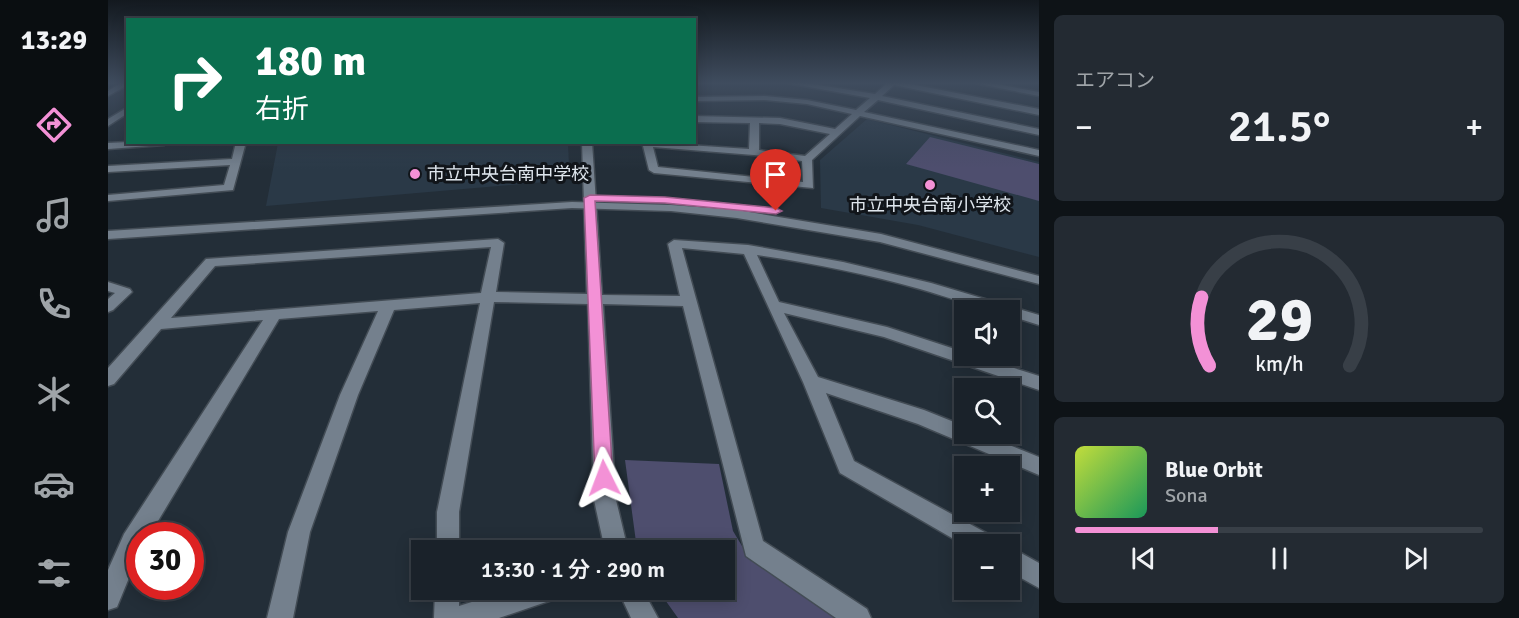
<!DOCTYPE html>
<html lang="ja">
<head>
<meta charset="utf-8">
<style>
  :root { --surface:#1a222a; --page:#232a32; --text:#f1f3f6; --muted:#9fa4a8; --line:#383f47; --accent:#f391d6 }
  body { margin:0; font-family:Signika,"Noto Sans JP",sans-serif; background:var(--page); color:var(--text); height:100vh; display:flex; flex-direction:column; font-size:22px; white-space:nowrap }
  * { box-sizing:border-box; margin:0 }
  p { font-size:20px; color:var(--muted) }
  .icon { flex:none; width:33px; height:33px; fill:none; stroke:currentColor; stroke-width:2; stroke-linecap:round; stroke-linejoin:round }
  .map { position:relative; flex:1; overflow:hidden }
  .panel { display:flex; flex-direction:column; gap:15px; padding:15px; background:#0e1317; width:480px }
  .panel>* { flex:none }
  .banner { position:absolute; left:18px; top:18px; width:570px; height:126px; border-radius:0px; box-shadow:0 3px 15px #0003,0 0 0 2px var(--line); background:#0b6e4f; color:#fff; overflow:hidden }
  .buttons { position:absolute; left:846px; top:300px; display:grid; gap:12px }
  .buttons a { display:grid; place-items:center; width:66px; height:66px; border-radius:0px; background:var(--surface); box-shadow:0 3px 15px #0003,0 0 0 2px var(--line); font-size:30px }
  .speed { position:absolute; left:18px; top:522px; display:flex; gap:12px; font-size:30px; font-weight:700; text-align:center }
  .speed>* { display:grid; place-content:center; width:78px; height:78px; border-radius:50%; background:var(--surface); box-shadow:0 3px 15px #0003,0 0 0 2px var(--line); line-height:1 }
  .speed .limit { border:9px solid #d22; background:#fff; color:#111 }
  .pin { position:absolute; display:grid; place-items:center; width:51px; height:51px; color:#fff; margin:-62px -26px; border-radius:50% 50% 50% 0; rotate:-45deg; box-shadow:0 0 6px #0007 }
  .pin .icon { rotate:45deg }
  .me { position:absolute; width:66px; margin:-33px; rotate:357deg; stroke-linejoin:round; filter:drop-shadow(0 0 4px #0008) }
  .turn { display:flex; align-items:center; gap:21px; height:126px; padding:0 30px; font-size:27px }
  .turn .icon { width:78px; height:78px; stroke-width:2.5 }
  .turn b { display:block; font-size:42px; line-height:51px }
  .big { font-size:45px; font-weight:600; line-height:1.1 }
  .panel .widget { flex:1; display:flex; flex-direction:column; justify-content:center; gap:9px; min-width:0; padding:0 21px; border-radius:9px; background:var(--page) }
  .panel .dial { align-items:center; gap:0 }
  .dial svg { height:156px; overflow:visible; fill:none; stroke:var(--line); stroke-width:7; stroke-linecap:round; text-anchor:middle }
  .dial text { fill:var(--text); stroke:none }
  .song { display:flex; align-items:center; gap:18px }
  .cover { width:72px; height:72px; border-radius:9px; background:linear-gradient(135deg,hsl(70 70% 55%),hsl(150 70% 35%)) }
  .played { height:6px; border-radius:3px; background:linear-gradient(90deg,var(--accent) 35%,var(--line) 35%) }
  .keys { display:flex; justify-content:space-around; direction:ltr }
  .heat { display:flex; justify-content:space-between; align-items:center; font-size:33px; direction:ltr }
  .trip { position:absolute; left:303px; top:540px; width:324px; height:60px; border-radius:0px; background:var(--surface); box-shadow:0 3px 15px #0003,0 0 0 2px var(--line); font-weight:600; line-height:60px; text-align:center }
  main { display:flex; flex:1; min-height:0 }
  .menu { display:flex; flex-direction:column; width:108px; justify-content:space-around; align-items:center; background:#0a0e11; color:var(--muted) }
  .menu .icon { width:42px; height:42px }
  .menu .current { color:var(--accent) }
  .menu b { font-size:27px; color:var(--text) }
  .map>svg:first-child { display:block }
  .built { fill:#2a3947 }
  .green { fill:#4e4e6e }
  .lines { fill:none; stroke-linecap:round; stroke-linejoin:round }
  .minor-casing { stroke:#434c55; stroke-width:3 }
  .tertiary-casing { stroke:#434c55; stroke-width:3 }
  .minor { fill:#74808d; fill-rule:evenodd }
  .tertiary { fill:#74808d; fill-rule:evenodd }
  .route { fill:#f391d6; stroke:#9e5e8b; stroke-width:1.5 }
  .poi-dot { fill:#f391d6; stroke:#11151a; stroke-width:2 }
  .labels { text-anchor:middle; stroke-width:6; stroke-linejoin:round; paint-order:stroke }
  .far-poi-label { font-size:18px; fill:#dfe6ed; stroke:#11151a; text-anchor:start }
</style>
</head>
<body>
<main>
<nav class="menu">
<b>13:29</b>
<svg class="icon current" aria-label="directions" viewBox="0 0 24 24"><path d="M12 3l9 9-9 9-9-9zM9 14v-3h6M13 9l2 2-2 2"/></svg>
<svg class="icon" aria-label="music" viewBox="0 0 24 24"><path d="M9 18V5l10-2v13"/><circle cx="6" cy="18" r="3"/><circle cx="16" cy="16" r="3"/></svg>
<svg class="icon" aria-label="phone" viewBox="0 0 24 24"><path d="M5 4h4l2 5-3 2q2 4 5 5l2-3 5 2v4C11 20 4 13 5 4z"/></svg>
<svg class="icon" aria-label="climate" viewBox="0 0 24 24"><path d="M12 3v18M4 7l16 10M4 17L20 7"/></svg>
<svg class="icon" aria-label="car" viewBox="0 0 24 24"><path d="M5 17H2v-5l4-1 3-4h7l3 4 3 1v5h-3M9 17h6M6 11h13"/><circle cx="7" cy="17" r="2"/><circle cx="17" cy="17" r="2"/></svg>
<svg class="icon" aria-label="filters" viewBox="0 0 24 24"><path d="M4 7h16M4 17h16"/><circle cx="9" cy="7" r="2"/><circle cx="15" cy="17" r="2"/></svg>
</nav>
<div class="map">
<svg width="931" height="618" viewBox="0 0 931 618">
  <rect width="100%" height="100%" fill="#232e38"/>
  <!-- built -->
  <path class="built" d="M759,119L931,162V257L810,225L713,208L712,160Z
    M170,143H460L461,165L437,182L158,206Z"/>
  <!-- green -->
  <path class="green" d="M822,137L931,164V201L798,164Z
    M517,460L611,464L625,531L640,556L730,618H570L550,590H616V550H532L528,542Z"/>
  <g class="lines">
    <!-- minor casing -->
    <g class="minor-casing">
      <path id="minor" d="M14,82H20V85L0,96V91Z
        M673,82H692L767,94L778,84L776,82H792L931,109V115L786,85L774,96L931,129V135L770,100L756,112L931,150V156L752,116L704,160L705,188L546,173L541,170L534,142L641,149L642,123L586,122V116L672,118L727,129L744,114L699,104L657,100L586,101V97L657,96L699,100L748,110L762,98ZM651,123L672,124L722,134L697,156L651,150ZM545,147L646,155L694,161L695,182L550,167Z
        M861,82H878L931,92V96Z
        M20,107V113L0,126V119Z
        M20,142H60L56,145L0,149V143Z
        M128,142H138L125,190L0,201V195L116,185L122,165L0,172V166L124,159Z
        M474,142H484L494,295L572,296L560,244L566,240L640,245L735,262L823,283L931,315V325L902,316V310C871,310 841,297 812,289C759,274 704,263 649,255L671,302L779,327L856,352V356H868L931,376V390L776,337L676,313L710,377L816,410L856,426V434H874L931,457V475L810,424L718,393L746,461L884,536L887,544L856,545L732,473L695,382L636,254L574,248L655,541L759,609L763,618H728L638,556L575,306L495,304L508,500L520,550H497L486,500L480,304L386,302L351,512V550H329V512L372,303L286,310L250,395L202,532L185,618H159L180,532L232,395L270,311L171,319L41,536H32V551L9,607L0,610V570L16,534L155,320L53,329L6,384L0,386V368L98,259L390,239L396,243L388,292L479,294ZM383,247L373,293L63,318L107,266Z
        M0,282L22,289L24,292L5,310L0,312V299L7,293L0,291Z
        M902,547L931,563V588L902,572Z
        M327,590H351V606L402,590H450L447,599L391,618H326Z
        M510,590H535L550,618H523Z"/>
    </g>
    <!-- tertiary casing -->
    <g class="tertiary-casing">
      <path id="tertiary" d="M464,202L563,205L629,210L773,234L931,276V284L772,242L629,218L563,211L464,208L0,239V231Z"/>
    </g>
    <!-- minor -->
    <use href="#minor" class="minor"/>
    <!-- tertiary -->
    <use href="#tertiary" class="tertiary"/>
  </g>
  <!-- sky -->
  <linearGradient id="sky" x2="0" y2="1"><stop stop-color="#13191f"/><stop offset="0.49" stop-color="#3f4c5e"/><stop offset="1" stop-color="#3f4c5e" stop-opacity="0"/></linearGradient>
  <rect width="931" height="169" fill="url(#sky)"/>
  <!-- route -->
  <path class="route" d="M482,195L557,197L668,208L674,211L668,214L557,203L487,201L505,478L503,484L496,486L489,484L487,478L476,198Z"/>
  <!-- markers -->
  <g class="poi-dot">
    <circle cx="307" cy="174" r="6"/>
    <circle cx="822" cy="185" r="6"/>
  </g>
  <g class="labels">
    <!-- far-poi labels -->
    <g class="far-poi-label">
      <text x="319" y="180">市立中央台南中学校</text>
      <text x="822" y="211" text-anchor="middle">市立中央台南小学校</text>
    </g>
  </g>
</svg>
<div class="buttons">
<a><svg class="icon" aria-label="sound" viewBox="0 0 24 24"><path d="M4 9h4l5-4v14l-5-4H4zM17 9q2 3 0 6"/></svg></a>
<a><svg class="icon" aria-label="search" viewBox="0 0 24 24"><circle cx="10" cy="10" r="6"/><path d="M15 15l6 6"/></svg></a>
<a>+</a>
<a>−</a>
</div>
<div class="speed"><div class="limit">30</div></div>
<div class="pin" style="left:668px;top:211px;background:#d93025"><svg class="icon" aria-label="arrive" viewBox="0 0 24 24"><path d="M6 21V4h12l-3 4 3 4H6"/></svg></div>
<svg class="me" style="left:496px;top:478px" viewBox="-20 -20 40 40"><path d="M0-17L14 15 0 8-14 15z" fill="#f391d6" stroke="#fff" stroke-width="4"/></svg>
<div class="trip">13:30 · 1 分 · 290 m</div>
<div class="banner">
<div class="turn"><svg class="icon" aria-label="right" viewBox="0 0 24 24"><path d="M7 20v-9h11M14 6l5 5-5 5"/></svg><div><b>180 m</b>右折</div></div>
</div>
</div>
<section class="panel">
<div class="widget"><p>エアコン</p>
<div class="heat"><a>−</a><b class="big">21.5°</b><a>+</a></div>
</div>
<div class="widget dial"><svg viewBox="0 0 100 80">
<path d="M14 69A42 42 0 1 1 86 69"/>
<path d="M14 69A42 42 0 0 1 10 34" stroke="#f391d6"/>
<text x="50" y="56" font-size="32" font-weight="700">29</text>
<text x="50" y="72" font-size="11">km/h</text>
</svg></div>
<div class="widget">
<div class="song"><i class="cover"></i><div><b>Blue Orbit</b><p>Sona</p></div></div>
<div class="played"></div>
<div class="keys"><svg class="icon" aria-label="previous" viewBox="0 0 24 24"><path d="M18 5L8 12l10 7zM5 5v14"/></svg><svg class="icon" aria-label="pause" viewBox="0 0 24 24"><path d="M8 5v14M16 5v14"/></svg><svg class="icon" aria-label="next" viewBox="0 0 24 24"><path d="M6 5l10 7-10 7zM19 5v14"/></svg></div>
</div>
</section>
</main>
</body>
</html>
